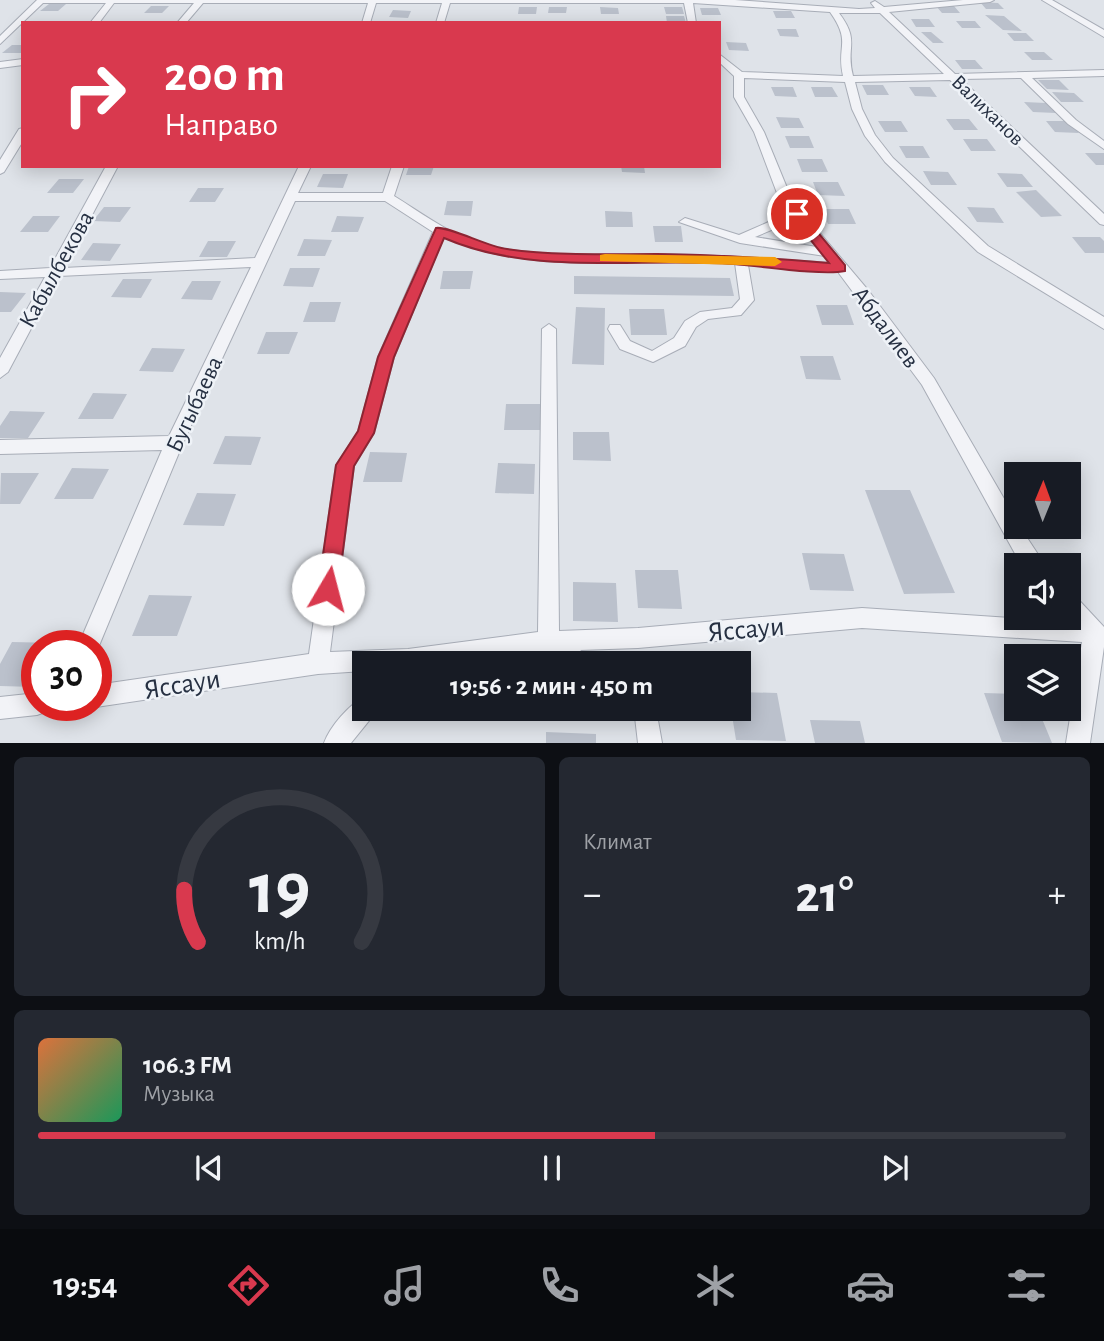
<!DOCTYPE html>
<html lang="ru">
<head>
<meta charset="utf-8">
<style>
  :root { --surface:#171b24; --page:#242831; --text:#f1f3f6; --muted:#9ea1a6; --line:#363941; --accent:#d9394e }
  body { margin:0; font-family:"Alegreya Sans",sans-serif; background:var(--page); color:var(--text); height:100vh; display:flex; flex-direction:column; font-size:26px; white-space:nowrap }
  * { box-sizing:border-box; margin:0 }
  p { font-size:23px; color:var(--muted) }
  .icon { flex:none; width:38px; height:38px; fill:none; stroke:currentColor; stroke-width:2; stroke-linecap:round; stroke-linejoin:round }
  .map { position:relative; height:743px; overflow:hidden }
  .drawer { display:flex; flex-direction:column; gap:14px; padding:14px; background:#0d0f14; flex:1 }
  .drawer>* { flex:none }
  .hud { position:absolute; left:21px; top:21px; width:700px; height:147px; border-radius:0px; box-shadow:0 4px 18px #0003; background:#d9394e; color:#fff; overflow:hidden }
  .needle { width:46px; rotate:1deg }
  .controls { position:absolute; left:1004px; top:462px; display:grid; gap:14px }
  .controls a { display:grid; place-items:center; width:77px; height:77px; border-radius:0px; background:var(--surface); box-shadow:0 4px 18px #0003; font-size:35px }
  .speed { position:absolute; left:21px; top:630px; display:flex; gap:14px; font-size:35px; font-weight:700; text-align:center }
  .speed>* { display:grid; place-content:center; width:91px; height:91px; border-radius:50%; background:var(--surface); box-shadow:0 4px 18px #0003; line-height:1 }
  .speed .limit { border:10px solid #d22; background:#fff; color:#111 }
  .pin { position:absolute; display:grid; place-items:center; width:60px; height:60px; color:#fff; margin:-30px; border:4px solid #fff; border-radius:50%; box-shadow:0 2px 7px #0007 }
  .me { position:absolute; width:77px; margin:-38px; rotate:8deg; stroke-linejoin:round; filter:drop-shadow(0 0 5px #0008) }
  .turn { display:flex; align-items:center; gap:24px; height:147px; padding:0 28px; font-size:32px }
  .turn .icon { width:91px; height:91px; stroke-width:2.5 }
  .turn b { display:block; font-size:49px; line-height:60px }
  .big { font-size:52px; font-weight:600; line-height:1.1 }
  .drawer .card { flex:1; display:flex; flex-direction:column; justify-content:center; gap:10px; min-width:0; padding:0 24px; border-radius:10px; background:var(--page) }
  .drawer .dial { align-items:center; gap:0 }
  .dial svg { height:182px; overflow:visible; fill:none; stroke:var(--line); stroke-width:7; stroke-linecap:round; text-anchor:middle }
  .dial text { fill:var(--text); stroke:none }
  .song { display:flex; align-items:center; gap:21px }
  .cover { width:84px; height:84px; border-radius:10px; background:linear-gradient(135deg,hsl(20 70% 55%),hsl(150 70% 35%)) }
  .played { height:7px; border-radius:4px; background:linear-gradient(90deg,var(--accent) 60%,var(--line) 60%) }
  .keys { display:flex; justify-content:space-around; direction:ltr }
  .heat { display:flex; justify-content:space-between; align-items:center; font-size:38px; direction:ltr }
  .drawer .tiles { flex:1; display:grid; gap:14px; grid-template-columns:1fr 1fr }
  .card:last-child { grid-column:span 2 }
  .trip { position:absolute; left:352px; top:651px; width:399px; height:70px; border-radius:0px; background:var(--surface); box-shadow:0 4px 18px #0003; font-weight:600; line-height:70px; text-align:center }
  .tab-bar { display:flex; height:112px; justify-content:space-around; align-items:center; background:#090b0e; color:var(--muted) }
  .tab-bar .icon { width:49px; height:49px }
  .tab-bar .on { color:var(--accent) }
  .tab-bar b { font-size:32px; color:var(--text) }
  .map>svg:first-child { display:block }
  .building { fill:#bbc1cc }
  .lines { fill:none; stroke-linecap:round; stroke-linejoin:round }
  .minor-casing { stroke:#a8adb7; stroke-width:2 }
  .minor { fill:#f2f3f7; fill-rule:evenodd }
  .route { fill:#d9394e; stroke:#8d2533; stroke-width:2 }
  .slow { fill:#f59e0b }
  .labels { text-anchor:middle; stroke-width:5; stroke-linejoin:round; paint-order:stroke }
  .far-street-label { font-size:21px; fill:#263042; stroke:#eef2f7 }
  .street-label { font-size:24px; fill:#263042; stroke:#eef2f7 }
  .near-street-label { font-size:28px; fill:#263042; stroke:#eef2f7 }
</style>
</head>
<body>
<div class="map">
<svg width="1104" height="743" viewBox="0 0 1104 743">
  <rect width="100%" height="100%" fill="#dfe3e9"/>
  <!-- building -->
  <path class="building" d="M980,2L998,3L1004,9H986Z
    M49,4H66L58,11H40Z
    M151,6H169L162,13H144Z
    M936,6H954L960,13H942Z
    M519,7H537L536,14H518Z
    M549,7H567L566,13H548Z
    M600,7L618,8L619,14H601Z
    M664,7H682L684,14H666Z
    M700,8H718L721,15H702Z
    M393,10L411,11L408,18L389,17Z
    M773,11H791L795,18H776Z
    M985,15L1004,16L1022,31L1003,30Z
    M666,16H684L686,23H667Z
    M911,19H929L935,27H916Z
    M956,21H975L981,28H962Z
    M777,29H796L799,37L780,36Z
    M921,32H931L944,43H933Z
    M1007,33H1026L1034,41H1014Z
    M726,42L746,43L749,51L729,50Z
    M12,45H23V53H2Z
    M1024,52H1044L1053,60H1032Z
    M955,60H975L983,69H962Z
    M1038,80H1059L1069,90L1047,89Z
    M862,85H883L889,95H867Z
    M771,87H793L797,97L775,96Z
    M811,87H832L838,97H815Z
    M909,87H930L937,97L915,96Z
    M1052,92L1074,93L1084,102H1061Z
    M1024,102L1046,103L1056,113L1033,112Z
    M776,117L799,118L804,128H781Z
    M946,119H969L978,130H954Z
    M878,121H901L908,132H885Z
    M1046,121H1069L1079,133L1055,132Z
    M785,136H809L814,148H790Z
    M963,139H987L996,151H971Z
    M899,146H923L930,158H906Z
    M1085,153H1104V165H1096Z
    M797,159H822L828,172H802Z
    M409,166H434L431,175H406Z
    M621,166H644L645,173L622,172Z
    M923,171L948,172L957,185H931Z
    M997,173L1022,174L1033,187H1007Z
    M323,174H348L343,188L317,187Z
    M59,179H84L73,193H47Z
    M813,182H838L845,196L818,195Z
    M198,188H224L215,202H189Z
    M1036,190L1062,216L1041,217L1016,192Z
    M447,201H473L471,216L444,215Z
    M104,207H131L120,222L93,221Z
    M967,207L994,208L1004,223L977,222Z
    M822,209H849L856,224H828Z
    M605,211L632,212L633,227H606Z
    M33,216H60L48,232H20Z
    M337,216L364,217L358,232H331Z
    M653,226H681L683,242H655Z
    M1072,237H1100L1104,241V253H1085Z
    M304,239L332,240L325,256H297Z
    M208,241H236L227,257H199Z
    M93,243L121,244L110,261L81,260Z
    M290,268H320L313,287L283,286Z
    M443,271H473L470,289H440Z
    M574,276L730,278L734,296L574,294Z
    M123,279H152L141,298L111,297Z
    M192,281H221L212,300L181,299Z
    M0,292L26,293L11,312H0Z
    M310,302H341L335,322H303Z
    M816,305H847L854,325H822Z
    M576,307L605,308L604,365L572,364Z
    M629,309H664L667,335H631Z
    M266,332H298L289,354H257Z
    M152,348L185,349L173,372L139,371Z
    M800,356H833L841,380L806,379Z
    M93,393L127,394L113,419H78Z
    M506,404H542L541,430H504Z
    M10,411L45,412L28,438H0V426Z
    M573,432H609L611,461L573,460Z
    M225,436L261,437L251,465L213,464Z
    M370,452L407,453L402,482H363Z
    M498,463L535,464L534,494L495,493Z
    M72,468L109,469L93,499H54Z
    M1,473H39L20,504H0Z
    M865,490H910L955,593L904,594Z
    M197,493L236,494L224,526L183,525Z
    M802,553L844,554L854,591L810,590Z
    M635,570H678L682,609L638,608Z
    M573,582L616,583L618,622L573,621Z
    M149,595L192,596L177,636H132Z
    M12,642L57,643L55,646H37L35,687L0,686V664Z
    M738,692L777,693L786,741L736,740L731,709H738Z
    M984,693L1017,694V709H1038L1052,743L1002,742Z
    M810,720L860,721L865,743H815Z
    M546,732L596,734V743H546Z"/>
  <g class="lines">
    <!-- minor casing -->
    <g class="minor-casing">
      <path id="minor" d="M37,0H735L859,9L875,8L871,3L875,1L884,7L963,0H994L990,2L889,12L955,74L1104,70V76L1032,78L1076,120L1104,141V149L1068,124L1021,78L961,79L1104,214V225L1100,224L950,80L855,82L862,109L875,135L893,158L988,246L1104,317V329L978,252L885,162L865,136L852,109L845,82L744,78V97L764,132L792,200L868,290L934,378L1017,521V527H1020L1045,565H1023L1018,559L922,385L838,272L748,265L754,300L741,315L708,319L696,327L685,346L653,362L620,349L608,329L610,325H620L630,341L652,351L674,338L685,321L700,312L732,308L740,299L735,263C639,256 534,278 444,237L394,357L374,433L354,466L330,652L408,649L538,632L542,329L549,324L556,329L559,631L638,628L862,608L1071,622L1068,618L1069,595L1076,597L1104,627V647L1090,743H1066L1082,642L862,628L638,648L580,650L588,656L591,663H562L546,651L456,663H364V671L318,674L96,707L91,705H96V685L309,654L336,465L358,432L378,357L433,232L385,201H295L183,443L96,653V646H78L162,450L0,454V440L169,436L251,267L59,276L8,372L0,378V358L45,277L0,279V271L50,268L106,166H118L64,268L255,258L299,166H311L298,193H383L392,166H404L394,196C420,212 445,231 473,241C526,259 609,254 665,254C721,255 775,259 831,263L825,256L740,243L679,222L685,218L739,235L789,213L780,201L754,132L734,97V76L719,62V54L742,72L843,76C836,45 852,43 830,12L693,3L696,23H688L684,3H450L444,23H436L442,3H376L370,23H362L368,3H203L186,23H177L194,3H114L99,23H90L106,3H43L0,44V36ZM839,13H880L944,74L853,76C845,46 861,42 839,13ZM795,220L817,247L755,237Z
        M1042,0H1052L1104,30V37Z
        M23,59V65L0,68V62Z
        M23,128V141L4,172L0,174V160L19,129Z
        M37,693V705H48L45,712L37,715L0,719V697Z
        M364,698V709H375L372,717L351,743H324C330,727 349,704 364,698Z
        M632,709H656L662,743H638L635,717Z"/>
    </g>
    <!-- minor -->
    <use href="#minor" class="minor"/>
  </g>
  <!-- route -->
  <path class="route" d="M797,210L801,212L845,265V271C823,276 760,266 734,264C638,257 534,277 444,238L394,357L374,433L354,466L338,589L335,595L328,598L321,595L318,589L336,465L358,431L378,357L436,228C449,226 488,247 507,249C556,256 608,254 657,254C715,255 772,258 829,263L790,214Z"/>
  <!-- slow -->
  <path class="slow" d="M605,254L775,257L782,262L775,266L600,261V255Z"/>
  <g class="labels">
    <!-- far-street labels -->
    <g class="far-street-label">
      <text transform="translate(988 110) rotate(44)" y="7">Валиханов</text>
    </g>
    <!-- street labels -->
    <g class="street-label">
      <text transform="translate(56 269) rotate(-61)" y="8">Кабылбекова</text>
      <text transform="translate(886 327) rotate(53)" y="8">Абдалиев</text>
      <text transform="translate(194 404) rotate(-65)" y="8">Бугыбаева</text>
    </g>
    <!-- near-street labels -->
    <g class="near-street-label">
      <text transform="translate(746 628) rotate(-5)" y="10">Яссауи</text>
      <text transform="translate(182 683) rotate(-9)" y="10">Яссауи</text>
    </g>
  </g>
</svg>
<div class="controls">
<a><svg class="needle" viewBox="-14 -14 28 28"><path d="M0-13l5 13h-10z" fill="#e53935"/><path d="M0 13l5-13h-10z" fill="#9ea1a6"/></svg></a>
<a><svg class="icon" aria-label="sound" viewBox="0 0 24 24"><path d="M4 9h4l5-4v14l-5-4H4zM17 9q2 3 0 6"/></svg></a>
<a><svg class="icon" aria-label="layers" viewBox="0 0 24 24"><path d="M12 4l9 5-9 5-9-5zM3 14l9 5 9-5"/></svg></a>
</div>
<div class="speed"><div class="limit">30</div></div>
<div class="pin" style="left:797px;top:214px;background:#d93025"><svg class="icon" aria-label="arrive" viewBox="0 0 24 24"><path d="M6 21V4h12l-3 4 3 4H6"/></svg></div>
<svg class="me" style="left:328px;top:589px" viewBox="-20 -20 40 40"><circle r="19" fill="#fff"/><path d="M0-13L10 11 0 6-10 11z" fill="#d9394e"/></svg>
<div class="trip">19:56 · 2 мин · 450 m</div>
<div class="hud">
<div class="turn"><svg class="icon" aria-label="right" viewBox="0 0 24 24"><path d="M7 20v-9h11M14 6l5 5-5 5"/></svg><div><b>200 m</b>Направо</div></div>
</div>
</div>
<section class="drawer">
<div class="tiles">
<div class="card dial"><svg viewBox="0 0 100 80">
<path d="M14 69A42 42 0 1 1 86 69"/>
<path d="M14 69A42 42 0 0 1 8 46" stroke="#d9394e"/>
<text x="50" y="56" font-size="32" font-weight="700">19</text>
<text x="50" y="72" font-size="11">km/h</text>
</svg></div>
<div class="card"><p>Климат</p>
<div class="heat"><a>−</a><b class="big">21°</b><a>+</a></div>
</div>
<div class="card">
<div class="song"><i class="cover"></i><div><b>106.3 FM</b><p>Музыка</p></div></div>
<div class="played"></div>
<div class="keys"><svg class="icon" aria-label="previous" viewBox="0 0 24 24"><path d="M18 5L8 12l10 7zM5 5v14"/></svg><svg class="icon" aria-label="pause" viewBox="0 0 24 24"><path d="M8 5v14M16 5v14"/></svg><svg class="icon" aria-label="next" viewBox="0 0 24 24"><path d="M6 5l10 7-10 7zM19 5v14"/></svg></div>
</div>
</div>
</section>
<nav class="tab-bar">
<b>19:54</b>
<svg class="icon on" aria-label="directions" viewBox="0 0 24 24"><path d="M12 3l9 9-9 9-9-9zM9 14v-3h6M13 9l2 2-2 2"/></svg>
<svg class="icon" aria-label="music" viewBox="0 0 24 24"><path d="M9 18V5l10-2v13"/><circle cx="6" cy="18" r="3"/><circle cx="16" cy="16" r="3"/></svg>
<svg class="icon" aria-label="phone" viewBox="0 0 24 24"><path d="M5 4h4l2 5-3 2q2 4 5 5l2-3 5 2v4C11 20 4 13 5 4z"/></svg>
<svg class="icon" aria-label="climate" viewBox="0 0 24 24"><path d="M12 3v18M4 7l16 10M4 17L20 7"/></svg>
<svg class="icon" aria-label="car" viewBox="0 0 24 24"><path d="M5 17H2v-5l4-1 3-4h7l3 4 3 1v5h-3M9 17h6M6 11h13"/><circle cx="7" cy="17" r="2"/><circle cx="17" cy="17" r="2"/></svg>
<svg class="icon" aria-label="filters" viewBox="0 0 24 24"><path d="M4 7h16M4 17h16"/><circle cx="9" cy="7" r="2"/><circle cx="15" cy="17" r="2"/></svg>
</nav>
</body>
</html>
